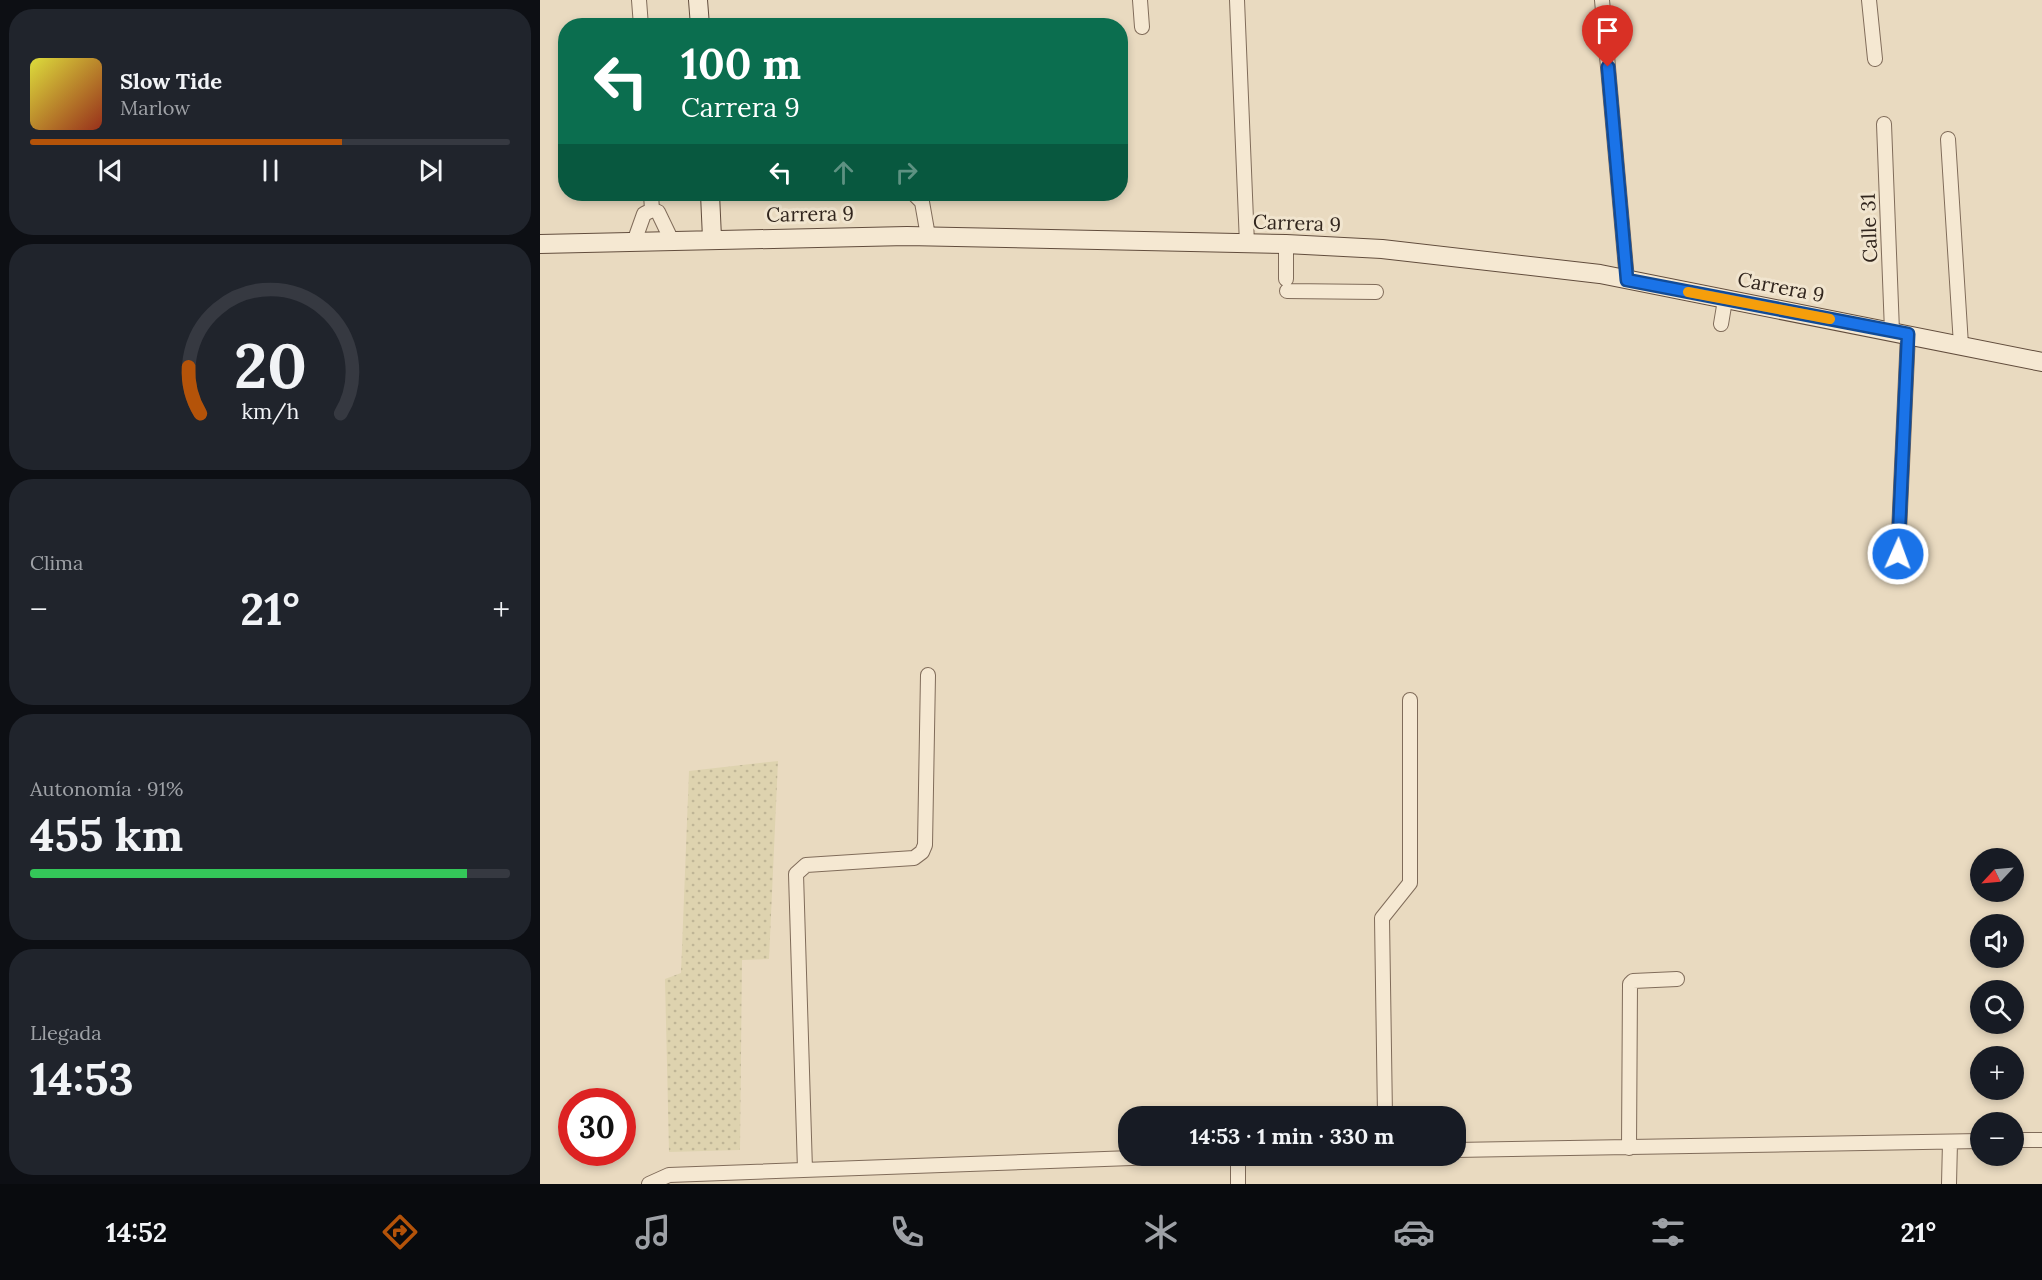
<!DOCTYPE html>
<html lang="es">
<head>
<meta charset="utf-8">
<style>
  :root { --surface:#171b24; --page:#20242c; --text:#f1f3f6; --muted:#9ea1a6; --line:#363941; --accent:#b45309 }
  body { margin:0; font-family:Lora,serif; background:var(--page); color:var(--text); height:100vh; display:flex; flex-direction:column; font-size:22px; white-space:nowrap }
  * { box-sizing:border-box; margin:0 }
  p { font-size:20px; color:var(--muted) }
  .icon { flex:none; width:33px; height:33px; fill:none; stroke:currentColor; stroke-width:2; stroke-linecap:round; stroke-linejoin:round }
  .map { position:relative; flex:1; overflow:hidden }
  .side { display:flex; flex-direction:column; gap:9px; padding:9px; background:#0d0f14; width:540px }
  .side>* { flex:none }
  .guide { position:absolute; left:18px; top:18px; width:570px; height:183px; border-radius:24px; box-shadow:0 3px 9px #0003; background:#0b6e4f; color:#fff; overflow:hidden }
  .needle { width:39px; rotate:244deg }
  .buttons { position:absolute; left:1430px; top:848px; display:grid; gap:12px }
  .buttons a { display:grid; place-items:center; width:54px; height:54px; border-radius:50%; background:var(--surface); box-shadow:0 3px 9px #0003; font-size:30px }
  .speed { position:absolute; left:18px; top:1088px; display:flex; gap:12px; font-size:30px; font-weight:700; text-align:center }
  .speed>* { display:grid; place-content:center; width:78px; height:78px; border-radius:50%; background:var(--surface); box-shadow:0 3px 9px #0003; line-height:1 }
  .speed .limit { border:9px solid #d22; background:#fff; color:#111 }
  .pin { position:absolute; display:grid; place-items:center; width:51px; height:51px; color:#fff; margin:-62px -26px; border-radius:50% 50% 50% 0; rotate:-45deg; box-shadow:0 0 6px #0007 }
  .pin .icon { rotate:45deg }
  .me { position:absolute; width:66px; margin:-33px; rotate:2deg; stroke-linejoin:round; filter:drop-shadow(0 0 4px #0008) }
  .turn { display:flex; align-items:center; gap:21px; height:126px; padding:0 24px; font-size:27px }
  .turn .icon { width:78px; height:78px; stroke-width:2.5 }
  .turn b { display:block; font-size:42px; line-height:51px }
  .lanes { display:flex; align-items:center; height:57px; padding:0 24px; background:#0003; justify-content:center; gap:30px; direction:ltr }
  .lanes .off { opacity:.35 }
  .big { font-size:45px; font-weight:800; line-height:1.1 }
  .side .widget { flex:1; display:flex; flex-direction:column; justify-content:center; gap:9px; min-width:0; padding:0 21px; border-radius:24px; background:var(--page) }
  .side .dial { align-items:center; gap:0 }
  .dial svg { height:156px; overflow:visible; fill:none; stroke:var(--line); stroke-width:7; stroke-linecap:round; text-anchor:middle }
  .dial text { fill:var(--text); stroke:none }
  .song { display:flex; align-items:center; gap:18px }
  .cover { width:72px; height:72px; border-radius:9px; background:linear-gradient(135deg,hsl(60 70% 55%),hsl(10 70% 35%)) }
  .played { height:6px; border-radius:3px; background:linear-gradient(90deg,var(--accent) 65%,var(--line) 65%) }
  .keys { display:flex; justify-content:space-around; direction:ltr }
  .heat { display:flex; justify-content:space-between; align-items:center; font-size:33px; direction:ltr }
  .charge { height:9px; border-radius:4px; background:linear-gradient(90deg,#34c759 91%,var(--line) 0) }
  .trip { position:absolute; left:578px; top:1106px; width:348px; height:60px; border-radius:24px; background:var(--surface); box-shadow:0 3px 9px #0003; font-weight:800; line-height:60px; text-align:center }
  .dock { display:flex; height:96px; justify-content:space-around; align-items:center; background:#090b0e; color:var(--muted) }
  .dock .icon { width:42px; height:42px }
  .dock .on { color:var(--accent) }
  .dock b { font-size:27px; color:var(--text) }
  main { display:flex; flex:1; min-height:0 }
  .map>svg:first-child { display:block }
  .farmland { fill:url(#farmland-dots) }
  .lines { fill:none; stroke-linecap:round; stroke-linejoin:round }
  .street-casing { stroke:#806c5a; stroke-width:16 }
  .secondary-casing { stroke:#624d3d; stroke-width:20 }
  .street { stroke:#f5e8d2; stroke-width:14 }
  .secondary { stroke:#f5e8d2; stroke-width:18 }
  .route-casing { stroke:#114b97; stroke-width:15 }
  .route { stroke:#1a73e8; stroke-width:10 }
  .slow { stroke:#f59e0b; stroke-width:10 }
  .labels { text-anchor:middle; stroke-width:6; stroke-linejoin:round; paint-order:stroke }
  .street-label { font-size:20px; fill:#31251d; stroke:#f1e5cf }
</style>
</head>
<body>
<main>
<section class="side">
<div class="widget">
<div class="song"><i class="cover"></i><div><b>Slow Tide</b><p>Marlow</p></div></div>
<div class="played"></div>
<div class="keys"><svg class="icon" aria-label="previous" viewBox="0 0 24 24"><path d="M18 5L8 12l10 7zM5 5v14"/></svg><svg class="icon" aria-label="pause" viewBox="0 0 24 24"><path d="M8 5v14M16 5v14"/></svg><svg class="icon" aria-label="next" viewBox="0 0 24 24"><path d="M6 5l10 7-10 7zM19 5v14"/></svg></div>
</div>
<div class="widget dial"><svg viewBox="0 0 100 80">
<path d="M14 69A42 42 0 1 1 86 69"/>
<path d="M14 69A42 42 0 0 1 8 45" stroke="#b45309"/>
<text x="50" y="56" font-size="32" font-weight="700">20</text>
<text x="50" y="72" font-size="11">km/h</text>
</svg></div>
<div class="widget"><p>Clima</p>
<div class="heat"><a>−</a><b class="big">21°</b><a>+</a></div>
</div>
<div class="widget"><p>Autonomía · 91%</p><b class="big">455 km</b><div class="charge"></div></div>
<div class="widget"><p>Llegada</p><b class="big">14:53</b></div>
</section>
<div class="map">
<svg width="1502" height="1184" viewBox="0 0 1502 1184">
  <defs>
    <pattern id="farmland-dots" width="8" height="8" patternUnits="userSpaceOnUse" patternTransform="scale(1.5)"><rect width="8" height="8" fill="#ded3af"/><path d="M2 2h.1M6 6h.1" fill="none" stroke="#bfb596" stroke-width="1.8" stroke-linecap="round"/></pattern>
  </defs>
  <rect width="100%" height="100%" fill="#e9dac0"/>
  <!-- farmland -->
  <path class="farmland" d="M238,761L229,959L202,960L200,1150L129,1152L125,979L141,973L149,771Z"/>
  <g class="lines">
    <!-- street casing -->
    <g class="street-casing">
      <path id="street" d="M99,0L101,26
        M600,0L602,27
        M697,0L707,244
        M1062,0L1087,280
        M1329,0L1335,59
        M1344,124L1352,331
        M1408,139L1421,345
        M111,194L112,210L118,212L131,239
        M374,194L382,202L388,236
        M94,242L104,214L112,210
        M746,244V279
        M747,291L836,292
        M1181,324L1185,300
        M1358,554L1368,334
        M845,1116L842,918L870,883V700
        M1473,1140H1502
        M1089,1148L1090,984L1093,981L1137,979
        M915,1150L1440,1141
        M698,1155V1184
        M265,1170L256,874L266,865L374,858L382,852L385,845L388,675
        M109,1184L129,1175L673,1155
        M1409,1184L1410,1142"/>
    </g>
    <!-- secondary casing -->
    <g class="secondary-casing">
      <path id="secondary" d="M158,0L160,26
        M170,194L172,238
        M0,244L367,236L746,244L842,249L1060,274L1502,362"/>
    </g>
    <!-- street -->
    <use href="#street" class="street"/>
    <!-- secondary -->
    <use href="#secondary" class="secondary"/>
  </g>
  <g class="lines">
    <!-- route casing -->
    <g class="route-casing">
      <path id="route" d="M1068,67L1087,280L1368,334L1358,554"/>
    </g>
    <!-- route -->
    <use href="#route" class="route"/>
    <!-- slow -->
    <path class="slow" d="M1148,292L1290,319"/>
  </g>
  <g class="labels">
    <!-- street labels -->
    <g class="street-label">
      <text transform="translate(270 214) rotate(-1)" y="7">Carrera 9</text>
      <text transform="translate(757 223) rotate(2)" y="7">Carrera 9</text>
      <text transform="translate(1329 228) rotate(-92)" y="7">Calle 31</text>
      <text transform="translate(1241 287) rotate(11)" y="7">Carrera 9</text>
    </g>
  </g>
</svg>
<div class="buttons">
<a><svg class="needle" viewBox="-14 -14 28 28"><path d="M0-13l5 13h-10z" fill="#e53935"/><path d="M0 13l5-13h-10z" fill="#9ea1a6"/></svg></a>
<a><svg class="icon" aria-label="sound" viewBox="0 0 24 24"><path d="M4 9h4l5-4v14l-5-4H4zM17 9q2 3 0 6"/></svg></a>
<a><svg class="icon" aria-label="search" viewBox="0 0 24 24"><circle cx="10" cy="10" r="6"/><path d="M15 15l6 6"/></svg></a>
<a>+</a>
<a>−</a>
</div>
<div class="speed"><div class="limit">30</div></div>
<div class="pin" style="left:1068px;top:67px;background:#d93025"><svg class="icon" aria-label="arrive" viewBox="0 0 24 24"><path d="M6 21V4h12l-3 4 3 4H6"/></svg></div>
<svg class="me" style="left:1358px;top:554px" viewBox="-20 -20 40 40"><circle r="17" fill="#1a73e8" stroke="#fff" stroke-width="3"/><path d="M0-11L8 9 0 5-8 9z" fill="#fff"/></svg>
<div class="trip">14:53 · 1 min · 330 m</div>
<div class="guide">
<div class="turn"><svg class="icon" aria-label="left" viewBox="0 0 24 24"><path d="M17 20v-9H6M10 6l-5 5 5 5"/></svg><div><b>100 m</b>Carrera 9</div></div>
<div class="lanes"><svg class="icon" aria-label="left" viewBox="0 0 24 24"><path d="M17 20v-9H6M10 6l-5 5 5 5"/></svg><svg class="icon off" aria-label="ahead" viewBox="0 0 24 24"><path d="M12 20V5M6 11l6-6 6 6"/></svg><svg class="icon off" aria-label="right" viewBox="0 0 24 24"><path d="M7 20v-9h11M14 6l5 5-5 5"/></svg></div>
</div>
</div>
</main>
<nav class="dock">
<b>14:52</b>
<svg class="icon on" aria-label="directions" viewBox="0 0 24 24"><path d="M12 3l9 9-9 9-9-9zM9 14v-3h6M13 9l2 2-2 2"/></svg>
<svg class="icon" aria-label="music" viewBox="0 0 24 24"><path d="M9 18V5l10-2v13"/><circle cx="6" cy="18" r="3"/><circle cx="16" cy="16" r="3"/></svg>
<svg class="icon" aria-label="phone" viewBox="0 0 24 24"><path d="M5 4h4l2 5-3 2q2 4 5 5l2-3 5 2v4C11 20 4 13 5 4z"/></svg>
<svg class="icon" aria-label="climate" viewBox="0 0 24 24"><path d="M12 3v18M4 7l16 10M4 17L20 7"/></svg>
<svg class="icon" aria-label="car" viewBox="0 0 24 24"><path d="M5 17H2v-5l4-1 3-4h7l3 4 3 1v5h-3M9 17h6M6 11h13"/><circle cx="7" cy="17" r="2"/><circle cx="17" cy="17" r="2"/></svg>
<svg class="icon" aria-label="filters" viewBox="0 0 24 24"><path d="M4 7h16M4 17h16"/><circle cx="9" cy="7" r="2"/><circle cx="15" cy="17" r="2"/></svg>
<b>21°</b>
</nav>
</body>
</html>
